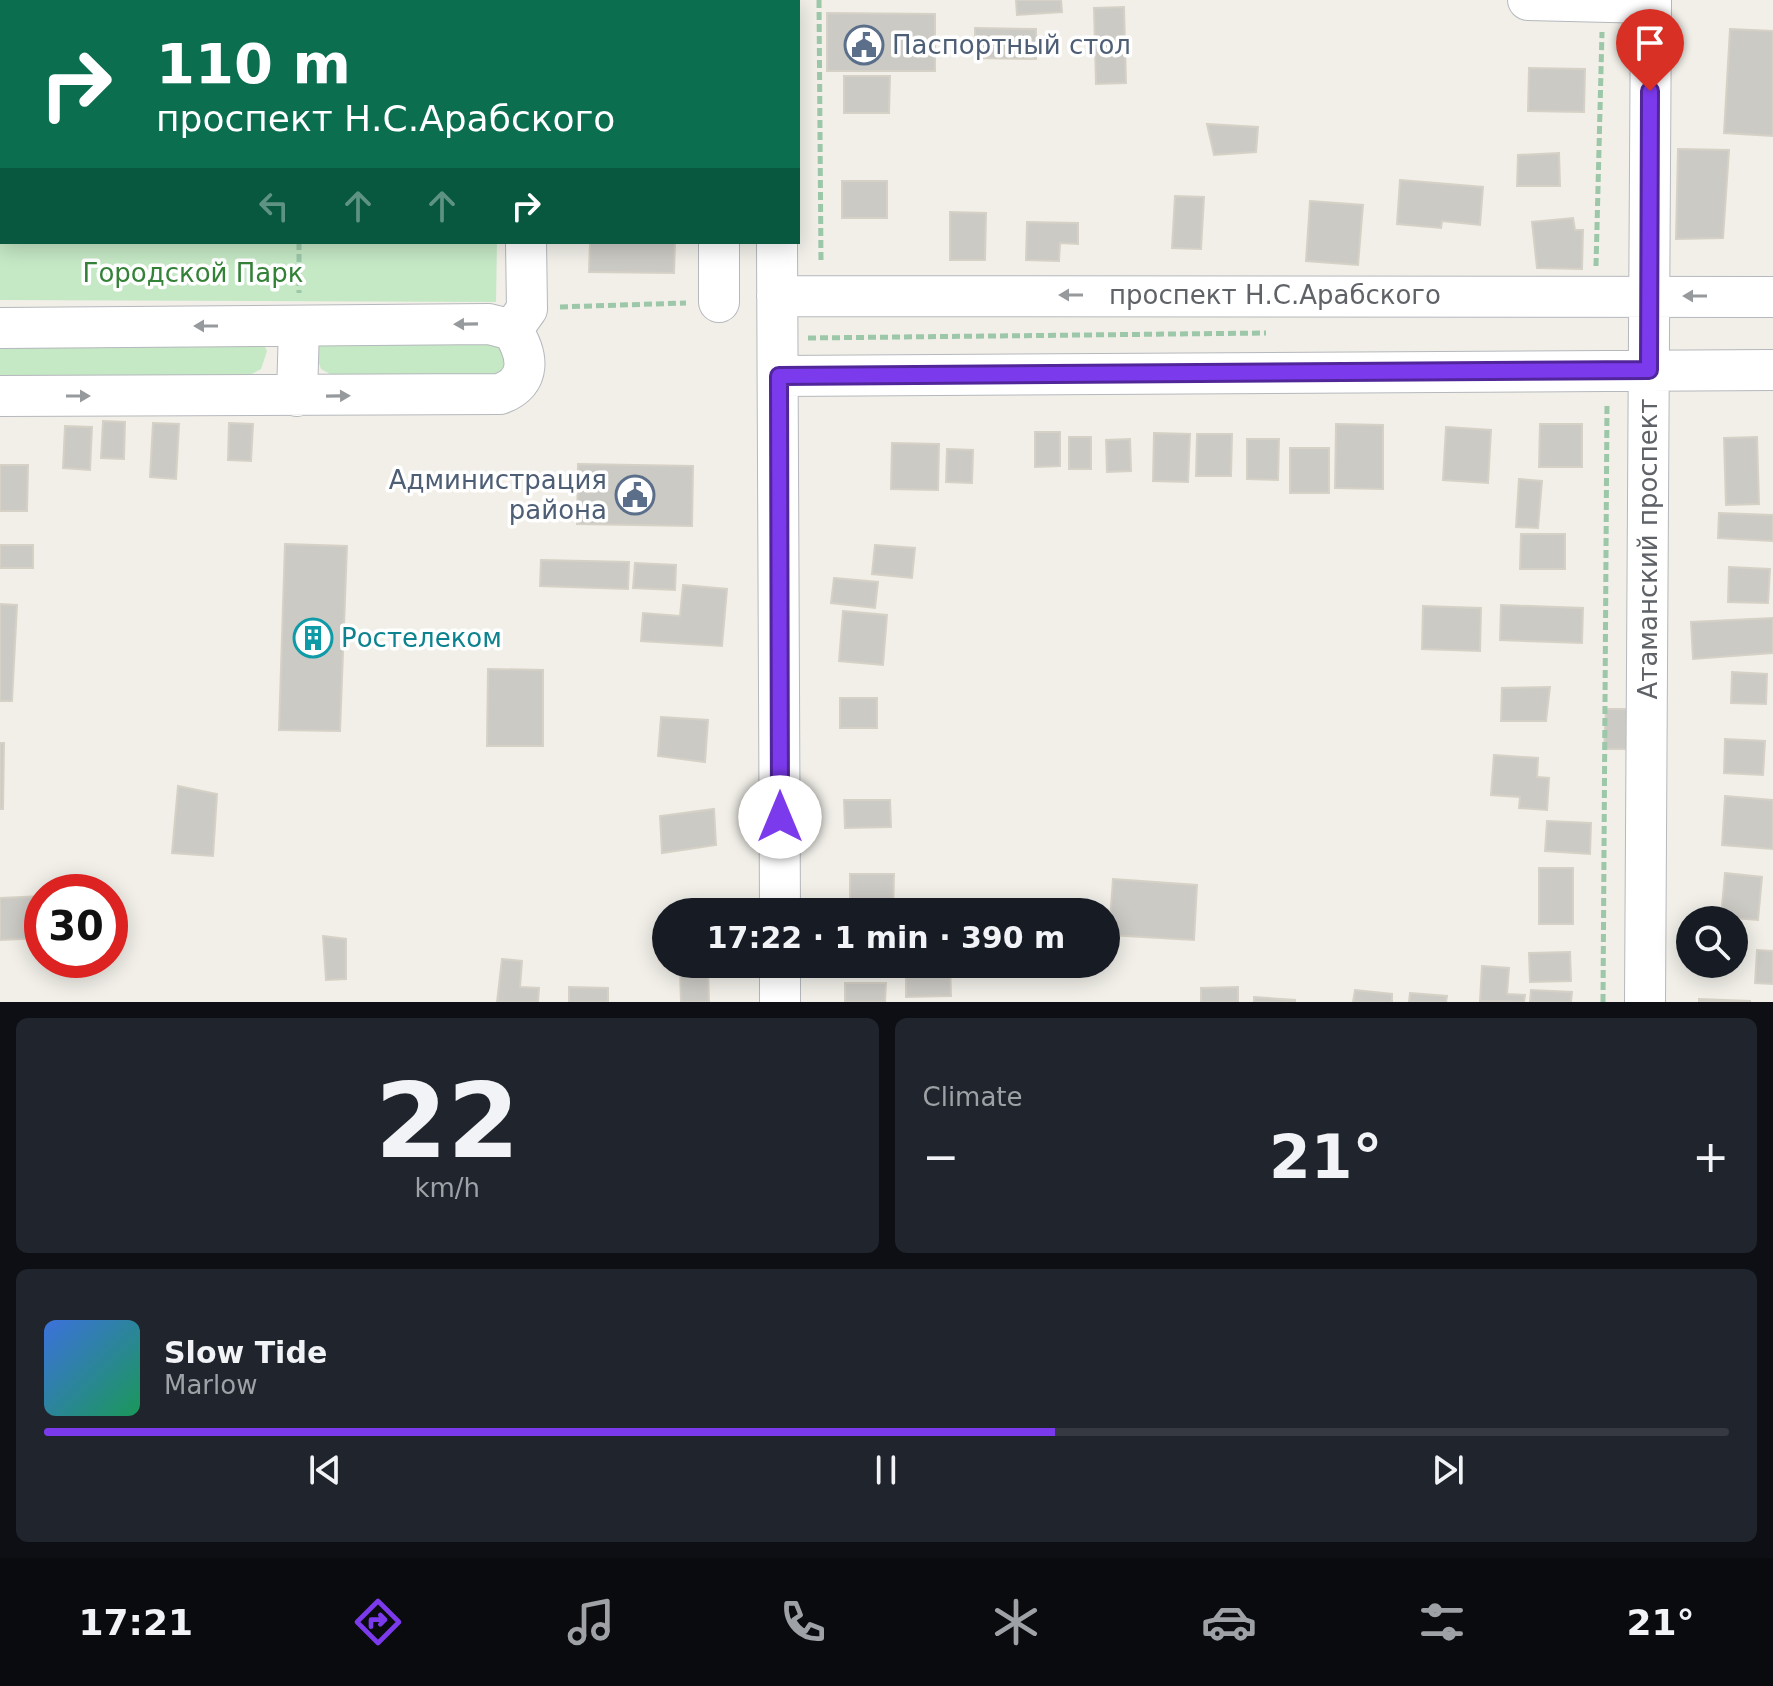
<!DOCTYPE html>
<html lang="en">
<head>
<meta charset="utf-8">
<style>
  :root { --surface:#171b24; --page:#20242c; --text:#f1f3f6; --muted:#9ea1a6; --line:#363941; --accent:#7c3aed }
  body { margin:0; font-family:"DejaVu Sans",sans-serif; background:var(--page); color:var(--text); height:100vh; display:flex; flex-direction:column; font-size:30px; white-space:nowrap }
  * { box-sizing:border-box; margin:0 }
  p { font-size:26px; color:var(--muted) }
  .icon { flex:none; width:44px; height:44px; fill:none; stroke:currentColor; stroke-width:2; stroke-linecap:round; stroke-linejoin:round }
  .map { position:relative; height:1002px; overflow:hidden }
  .side { display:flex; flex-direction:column; gap:16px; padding:16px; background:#0d0f14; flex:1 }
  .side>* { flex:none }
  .guide { position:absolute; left:0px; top:0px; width:800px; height:244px; box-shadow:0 4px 20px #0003; background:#0b6e4f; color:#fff; overflow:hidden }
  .controls { position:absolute; left:1676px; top:906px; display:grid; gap:16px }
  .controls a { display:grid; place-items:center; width:72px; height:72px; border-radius:50%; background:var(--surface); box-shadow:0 4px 20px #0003; font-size:40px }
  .speed { position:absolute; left:24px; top:874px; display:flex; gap:16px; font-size:40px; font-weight:700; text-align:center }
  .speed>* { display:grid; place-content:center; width:104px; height:104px; border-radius:50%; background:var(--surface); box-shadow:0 4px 20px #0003; line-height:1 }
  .speed .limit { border:12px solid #d22; background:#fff; color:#111 }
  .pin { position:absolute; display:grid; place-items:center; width:68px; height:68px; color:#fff; margin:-82px -34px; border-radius:50% 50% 50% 0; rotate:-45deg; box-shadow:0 0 8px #0007 }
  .pin .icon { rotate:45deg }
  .me { position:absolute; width:88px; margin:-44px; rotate:0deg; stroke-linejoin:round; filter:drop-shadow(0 0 6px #0008) }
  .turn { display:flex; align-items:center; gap:28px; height:168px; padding:0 24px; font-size:36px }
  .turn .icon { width:104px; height:104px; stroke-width:2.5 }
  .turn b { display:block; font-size:56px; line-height:68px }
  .lanes { display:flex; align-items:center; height:76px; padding:0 24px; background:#0003; justify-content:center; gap:40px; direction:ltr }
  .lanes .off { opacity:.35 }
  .big { font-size:60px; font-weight:700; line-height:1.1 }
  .side .card { flex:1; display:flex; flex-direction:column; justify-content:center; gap:12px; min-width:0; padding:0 28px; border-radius:12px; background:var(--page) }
  .side .dial { align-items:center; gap:0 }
  .dial b { font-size:104px; line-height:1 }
  .song { display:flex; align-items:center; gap:24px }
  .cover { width:96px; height:96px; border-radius:12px; background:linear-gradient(135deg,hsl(220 70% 55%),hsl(150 70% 35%)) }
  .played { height:8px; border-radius:4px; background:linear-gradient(90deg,var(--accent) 60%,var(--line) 60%) }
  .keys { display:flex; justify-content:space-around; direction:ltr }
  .heat { display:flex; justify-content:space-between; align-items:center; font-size:44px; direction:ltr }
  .side .tiles { flex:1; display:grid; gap:16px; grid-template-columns:1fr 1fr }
  .card:last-child { grid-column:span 2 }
  .trip { position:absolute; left:652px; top:898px; width:468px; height:80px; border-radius:40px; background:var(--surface); box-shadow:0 4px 20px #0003; font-weight:700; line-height:80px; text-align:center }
  .dock { display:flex; height:128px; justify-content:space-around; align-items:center; background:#090b0e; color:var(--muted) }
  .dock .icon { width:56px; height:56px }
  .dock .current { color:var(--accent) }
  .dock b { font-size:36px; color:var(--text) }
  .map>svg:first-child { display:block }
  .green { fill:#c5e8c5 }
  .building { fill:#cccac5; stroke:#d6d1c6; stroke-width:2 }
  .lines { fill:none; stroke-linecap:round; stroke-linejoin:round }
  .minor-casing { stroke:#b5b8bc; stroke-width:42 }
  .path { stroke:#9cc7a9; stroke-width:5; stroke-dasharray:8 4; stroke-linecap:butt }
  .minor { stroke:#fff; stroke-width:40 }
  .oneway { fill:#979a9d }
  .route-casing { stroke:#51269a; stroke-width:20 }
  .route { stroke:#7c3aed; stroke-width:14 }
  .labels { text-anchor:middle; stroke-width:7; stroke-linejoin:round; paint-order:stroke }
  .service-label { font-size:26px; fill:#4e5e75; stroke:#fff; text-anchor:start }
  .park-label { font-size:26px; fill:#348238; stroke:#fff }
  .street-label { font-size:26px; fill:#5f6368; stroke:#fff }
  .culture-label { font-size:26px; fill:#0d838f; stroke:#fff; text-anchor:start }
</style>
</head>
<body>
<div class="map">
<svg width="1773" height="1002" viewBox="0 0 1773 1002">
  <rect width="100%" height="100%" fill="#f1efe8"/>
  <!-- green -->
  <path class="green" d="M0,0H510L2,2V242H497L496,302L0,300Z
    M0,327L258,333L267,351L261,369L244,378L0,376Z
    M492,328L510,369L489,376L337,378L321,369L316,354L322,338Z"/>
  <!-- building -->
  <path class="building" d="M1016,0H1061L1062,12L1017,15Z
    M1124,7L1126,83L1096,84L1094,8Z
    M827,13L935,14V71H827Z
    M975,28L1036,29V59L975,58Z
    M1730,29L1773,31V136L1724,133Z
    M1529,68L1585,69L1584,112L1528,111Z
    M844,76H890L889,113H844Z
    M1207,124L1258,127L1256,152L1214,155Z
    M1678,149L1729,150L1723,238L1676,239Z
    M1559,153L1560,186H1517L1518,155Z
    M1400,180L1483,187L1480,225L1442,221L1441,228L1397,224Z
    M842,181H887V218H842Z
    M1175,196L1204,197L1201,249L1172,248Z
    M1310,201L1363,205L1358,265L1306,261Z
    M950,212L986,213L985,260H950Z
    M1573,218L1575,230H1583L1582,269L1537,268L1532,222Z
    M1027,222L1078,223V244L1060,243L1059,261L1026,260Z
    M590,242H675L674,273L589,272Z
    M103,421L125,422L124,459L101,458Z
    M153,423L179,424L176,479L150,477Z
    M229,423L253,424L251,461L228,460Z
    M1336,424L1383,425V489L1335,488Z
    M1540,424H1582V467H1539Z
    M65,426L92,427L90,470L63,468Z
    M1446,427L1491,430L1488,483L1443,480Z
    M1035,432H1060V466L1035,467Z
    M1154,433L1190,434L1188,482L1153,481Z
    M1197,434H1232L1231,476H1196Z
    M1069,437H1091V469H1069Z
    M1757,437L1759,504L1726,505L1724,438Z
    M1130,439L1131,471L1107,472L1106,440Z
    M1247,439H1279L1278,480L1247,479Z
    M892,443L939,444L938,490L891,489Z
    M1290,448H1329V493H1290Z
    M947,449L973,450L972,483L946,482Z
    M578,464L693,466L692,526L577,524Z
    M0,465H28L27,511H0Z
    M1519,479L1542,481L1538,528L1516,527Z
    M1719,513L1773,515V541L1718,538Z
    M1521,534H1565V569H1520Z
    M285,544L347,546L340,731L279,730Z
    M0,545H33V568H0Z
    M875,545L915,548L912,578L872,574Z
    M541,560L629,562L628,589L540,586Z
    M635,563L676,565L675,590L633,588Z
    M1729,567L1770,569L1768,603L1728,602Z
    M834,578L878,582L875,608L831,603Z
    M683,585L727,589L722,646L641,641L643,613L680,616Z
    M0,604L17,605L12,701H0Z
    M1501,605L1583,608L1582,643L1500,640Z
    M1423,606L1481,608L1480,651L1422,649Z
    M843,611L887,615L883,665L839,661Z
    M1773,618V653L1693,659L1691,622Z
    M488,669L543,670V746H487Z
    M1732,672L1767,674L1766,704L1731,703Z
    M1550,687L1546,721H1501L1502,688Z
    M840,698H877V728H840Z
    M1606,709H1627L1626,749H1604Z
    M661,717L708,720L705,762L658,756Z
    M1725,739L1765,741L1763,775L1724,773Z
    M0,743H4L3,809H0Z
    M1494,755L1538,758L1537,777L1549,778L1547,810L1519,808L1520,797L1491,795Z
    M178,786L217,794L213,856L172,853Z
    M1725,796L1773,800V849L1722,845Z
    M844,800H890L891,827L845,828Z
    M714,809L716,845L662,853L660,816Z
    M1547,821L1591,823L1590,854L1545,851Z
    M1539,868H1573V924H1539Z
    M1725,873L1762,877L1758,920L1721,917Z
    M850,874H894L893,912H850Z
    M1113,879L1197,885L1194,940L1109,935Z
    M42,896V938L0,940V898Z
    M323,936L346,939V979L326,980Z
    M1757,950L1773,951V984L1755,983Z
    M1570,952L1571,981L1530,982L1529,953Z
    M502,959L522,961L520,987L539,988L538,1002H497Z
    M906,964H950L951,996L906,997Z
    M1482,966L1509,968L1507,994L1525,995L1524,1002L1480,1001Z
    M708,969L709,1002H681L680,970Z
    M845,983H886L885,1002H845Z
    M569,987L608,988V1002H569Z
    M1238,987V1002H1201V988Z
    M1355,990L1392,994V1002H1353Z
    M1531,990L1572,992L1571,1002H1530Z
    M1410,993L1447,996L1446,1002H1409Z
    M1254,997L1295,1000V1002H1254Z
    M1699,999L1750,1001V1002H1699Z"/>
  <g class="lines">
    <!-- minor casing -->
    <g class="minor-casing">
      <path id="minor" d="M718,0V2
        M1528,0L1651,3
        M778,2V0
        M719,242V302
        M777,242L780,912
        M777,296L1773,297
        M0,328L489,324L512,330C528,354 533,382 500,394L0,396
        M512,330L527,309L526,242
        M779,376L1773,370
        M297,396L299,326
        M780,964V1002
        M1645,1002L1651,0"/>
    </g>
    <!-- path -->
    <path class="path" d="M98,0V2
      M298,0V2
      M320,0L321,2
      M458,0V2
      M819,0L821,263
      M154,2L157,0
      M173,2V0
      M0,134L2,132
      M299,242V293
      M1596,266L1602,32
      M560,307L686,303
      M808,338L1266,333
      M1603,1002L1607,404"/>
    <!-- minor -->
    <use href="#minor" class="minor"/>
  </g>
  <!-- one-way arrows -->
  <defs><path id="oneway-solid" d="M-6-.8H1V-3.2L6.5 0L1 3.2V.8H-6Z" transform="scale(2)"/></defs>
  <g class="oneway">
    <use href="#oneway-solid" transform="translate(1071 295) rotate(-180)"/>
    <use href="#oneway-solid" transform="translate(1695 296) rotate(-180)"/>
    <use href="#oneway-solid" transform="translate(466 324) rotate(179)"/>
    <use href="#oneway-solid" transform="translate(206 326) rotate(180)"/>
    <use href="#oneway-solid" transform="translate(78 396)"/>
    <use href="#oneway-solid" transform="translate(338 396) rotate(-1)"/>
  </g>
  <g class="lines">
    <!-- route casing -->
    <g class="route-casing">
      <path id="route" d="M780,817L779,376L1649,370L1650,91"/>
    </g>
    <!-- route -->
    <use href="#route" class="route"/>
  </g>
  <!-- icons -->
  <defs>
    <g id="civic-ring" transform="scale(2)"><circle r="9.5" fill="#fff" stroke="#5c6f8a" stroke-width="1.5"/><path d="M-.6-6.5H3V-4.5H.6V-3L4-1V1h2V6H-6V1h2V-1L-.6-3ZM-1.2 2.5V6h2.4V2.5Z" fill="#5c6f8a"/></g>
    <g id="building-ring" transform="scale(2)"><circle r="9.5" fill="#fff" stroke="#0f9aa8" stroke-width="1.5"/><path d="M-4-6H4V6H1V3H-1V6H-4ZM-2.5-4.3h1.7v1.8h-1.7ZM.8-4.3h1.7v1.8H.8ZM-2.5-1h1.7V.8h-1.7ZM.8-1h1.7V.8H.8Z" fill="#0f9aa8"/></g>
  </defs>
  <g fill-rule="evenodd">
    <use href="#civic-ring" x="864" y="45"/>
    <use href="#civic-ring" x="635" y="495"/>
    <use href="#building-ring" x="313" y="638"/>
  </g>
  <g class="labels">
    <!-- service labels -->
    <g class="service-label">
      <text x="892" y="54">Паспортный стол</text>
      <text x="607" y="489" text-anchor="end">Администрация<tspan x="607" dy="30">района</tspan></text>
    </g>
    <!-- park labels -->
    <g class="park-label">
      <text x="193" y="282">Городской Парк</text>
    </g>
    <!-- street labels -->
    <g class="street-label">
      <text x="1275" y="304">проспект Н.С.Арабского</text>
      <text transform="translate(1648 549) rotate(-90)" y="9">Атаманский проспект</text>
    </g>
    <!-- culture labels -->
    <g class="culture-label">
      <text x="341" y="647">Ростелеком</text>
    </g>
  </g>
</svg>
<div class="controls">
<a><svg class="icon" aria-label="search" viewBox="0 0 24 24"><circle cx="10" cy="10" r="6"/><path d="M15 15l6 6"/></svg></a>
</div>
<div class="speed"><div class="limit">30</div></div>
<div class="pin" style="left:1650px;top:91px;background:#d93025"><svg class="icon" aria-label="arrive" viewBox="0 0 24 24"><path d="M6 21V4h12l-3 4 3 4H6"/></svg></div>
<svg class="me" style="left:780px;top:817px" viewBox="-20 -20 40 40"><circle r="19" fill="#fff"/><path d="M0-13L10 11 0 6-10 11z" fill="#7c3aed"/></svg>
<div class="trip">17:22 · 1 min · 390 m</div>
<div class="guide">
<div class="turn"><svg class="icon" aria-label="right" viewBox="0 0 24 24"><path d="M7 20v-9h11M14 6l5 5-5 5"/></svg><div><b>110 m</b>проспект Н.С.Арабского</div></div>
<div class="lanes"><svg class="icon off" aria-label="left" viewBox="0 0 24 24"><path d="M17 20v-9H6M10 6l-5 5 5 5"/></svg><svg class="icon off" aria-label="ahead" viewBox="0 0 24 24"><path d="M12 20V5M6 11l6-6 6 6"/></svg><svg class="icon off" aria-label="ahead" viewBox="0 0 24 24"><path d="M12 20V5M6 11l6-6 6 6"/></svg><svg class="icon" aria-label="right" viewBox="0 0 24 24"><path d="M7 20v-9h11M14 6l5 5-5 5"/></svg></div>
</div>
</div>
<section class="side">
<div class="tiles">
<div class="card dial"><b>22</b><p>km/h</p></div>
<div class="card"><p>Climate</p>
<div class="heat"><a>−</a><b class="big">21°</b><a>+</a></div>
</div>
<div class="card">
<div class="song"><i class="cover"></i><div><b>Slow Tide</b><p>Marlow</p></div></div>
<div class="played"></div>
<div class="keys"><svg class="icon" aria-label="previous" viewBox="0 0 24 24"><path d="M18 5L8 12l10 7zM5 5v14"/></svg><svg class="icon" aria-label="pause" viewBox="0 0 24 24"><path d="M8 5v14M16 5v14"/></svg><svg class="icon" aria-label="next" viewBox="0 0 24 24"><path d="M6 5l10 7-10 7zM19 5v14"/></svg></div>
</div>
</div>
</section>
<nav class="dock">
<b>17:21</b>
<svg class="icon current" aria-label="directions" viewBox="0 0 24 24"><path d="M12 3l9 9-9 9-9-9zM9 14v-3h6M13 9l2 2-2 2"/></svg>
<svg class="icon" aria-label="music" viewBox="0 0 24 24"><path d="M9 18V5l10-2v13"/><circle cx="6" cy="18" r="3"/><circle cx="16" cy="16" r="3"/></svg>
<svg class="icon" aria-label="phone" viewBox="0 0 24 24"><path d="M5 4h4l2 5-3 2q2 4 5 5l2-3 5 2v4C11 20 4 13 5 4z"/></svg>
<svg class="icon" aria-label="climate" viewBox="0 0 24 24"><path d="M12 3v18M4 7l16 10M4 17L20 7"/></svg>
<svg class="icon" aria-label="car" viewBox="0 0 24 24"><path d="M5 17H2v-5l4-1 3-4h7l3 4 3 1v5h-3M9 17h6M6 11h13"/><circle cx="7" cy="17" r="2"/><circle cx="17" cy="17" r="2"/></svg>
<svg class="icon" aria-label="filters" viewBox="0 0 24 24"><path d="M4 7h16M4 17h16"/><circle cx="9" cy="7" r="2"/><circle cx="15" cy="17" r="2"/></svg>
<b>21°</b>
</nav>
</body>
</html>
